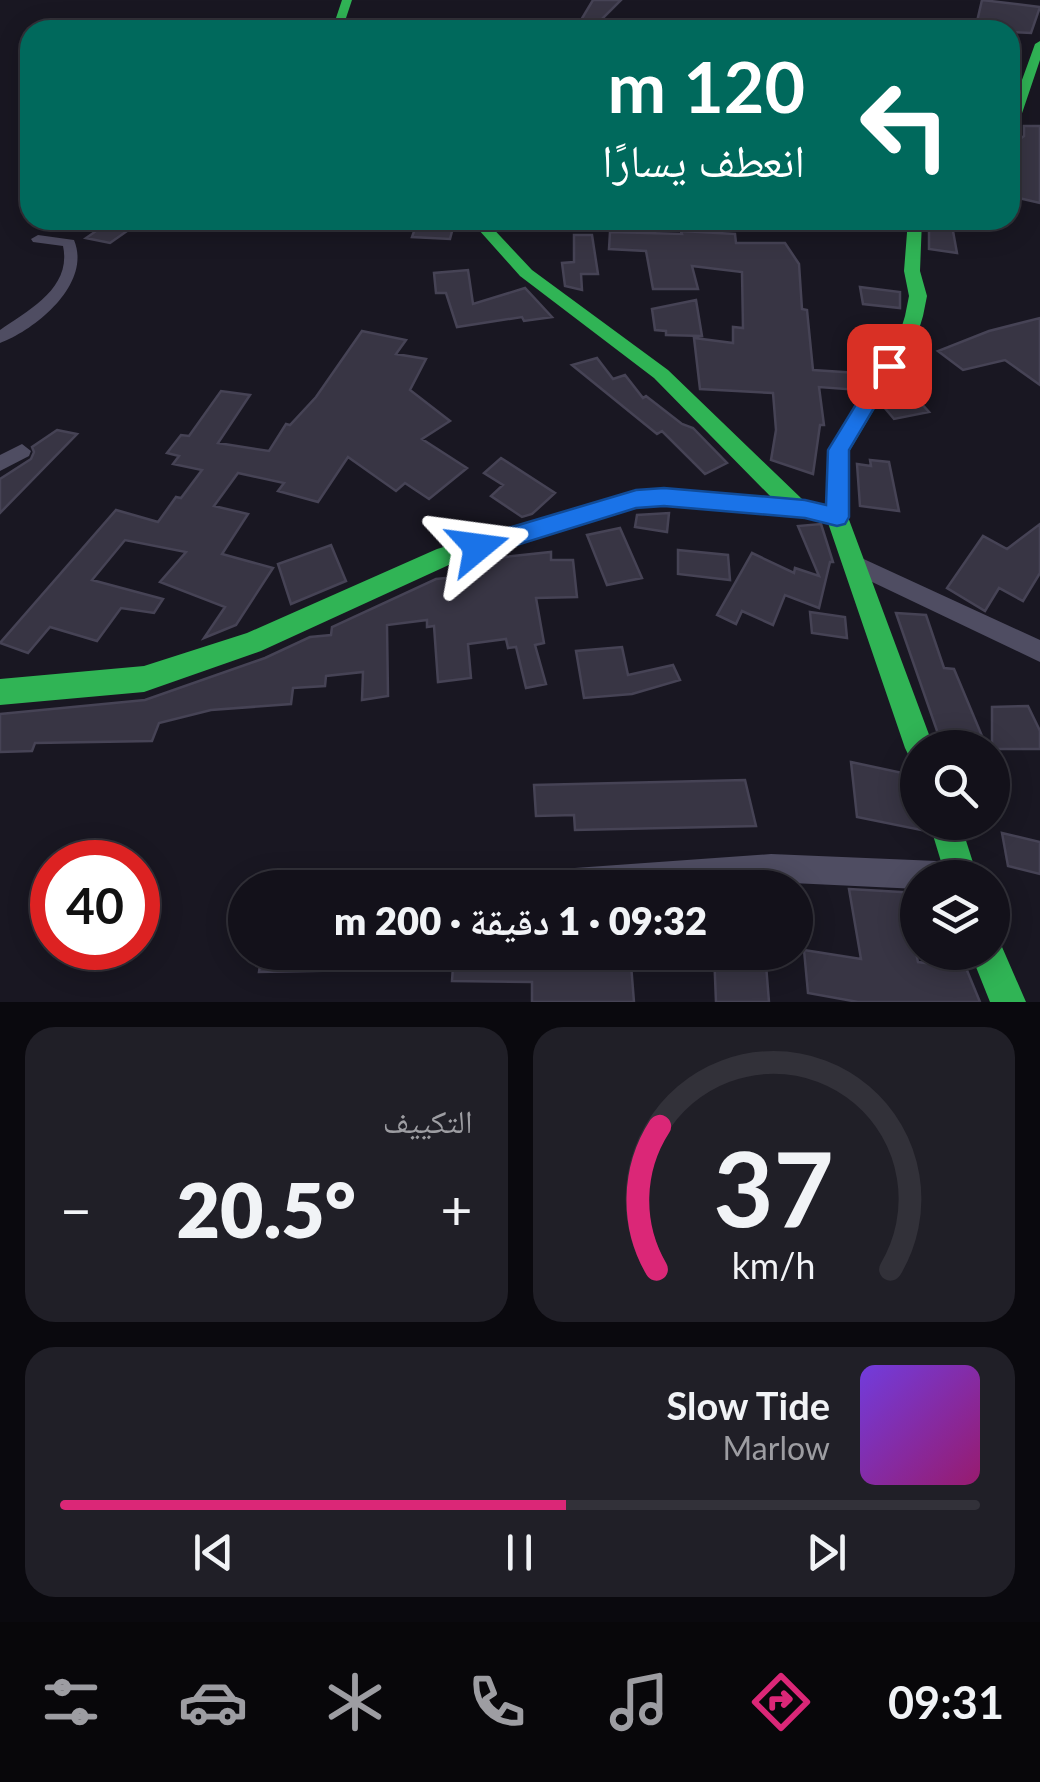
<!DOCTYPE html>
<html lang="ar">
<head>
<meta charset="utf-8">
<style>
  :root { --surface:#13111a; --page:#201f27; --text:#f1f3f6; --muted:#9d9da2; --line:#323139; --accent:#db2777 }
  body { margin:0; font-family:Lato,"Noto Naskh Arabic",sans-serif; background:var(--page); color:var(--text); direction:rtl; height:100vh; display:flex; flex-direction:column; font-size:38px; white-space:nowrap }
  * { box-sizing:border-box; margin:0 }
  p { font-size:32px; color:var(--muted) }
  .icon { flex:none; width:55px; height:55px; fill:none; stroke:currentColor; stroke-width:2; stroke-linecap:round; stroke-linejoin:round }
  .map { position:relative; height:1002px; overflow:hidden; direction:ltr }
  .details { display:flex; flex-direction:column; gap:25px; padding:25px; background:#0a090e; flex:1 }
  .details>* { flex:none }
  .banner { position:absolute; left:20px; top:20px; width:1000px; height:210px; border-radius:30px; box-shadow:0 5px 25px #0003,0 0 0 2px var(--line); direction:rtl; background:#00695c; color:#fff; overflow:hidden }
  .tools { position:absolute; left:900px; top:730px; display:grid; gap:20px }
  .tools a { display:grid; place-items:center; width:110px; height:110px; border-radius:50%; background:var(--surface); box-shadow:0 5px 25px #0003,0 0 0 2px var(--line); font-size:50px }
  .speed { position:absolute; left:30px; top:840px; display:flex; gap:20px; font-size:50px; font-weight:700; text-align:center }
  .speed>* { display:grid; place-content:center; width:130px; height:130px; border-radius:50%; background:var(--surface); box-shadow:0 5px 25px #0003,0 0 0 2px var(--line); line-height:1 }
  .speed .limit { border:15px solid #d22; background:#fff; color:#111 }
  .pin { position:absolute; display:grid; place-items:center; width:85px; height:85px; color:#fff; margin:-42px; border-radius:20px; box-shadow:0 5px 15px #0006 }
  .me { position:absolute; width:110px; margin:-55px; rotate:74deg; stroke-linejoin:round; filter:drop-shadow(0 0 8px #0008) }
  .turn { display:flex; align-items:center; gap:35px; height:210px; padding:0 50px; font-size:45px }
  .turn .icon { width:130px; height:130px; stroke-width:2.5 }
  .turn b { display:block; font-size:70px; line-height:85px }
  .big { font-size:75px; font-weight:800; line-height:1.1 }
  .details .widget { flex:1; display:flex; flex-direction:column; justify-content:center; gap:15px; min-width:0; padding:0 35px; border-radius:30px; background:var(--page) }
  .details .dial { align-items:center; gap:0 }
  .dial svg { height:260px; overflow:visible; fill:none; stroke:var(--line); stroke-width:7; stroke-linecap:round; text-anchor:middle }
  .dial text { fill:var(--text); stroke:none }
  .song { display:flex; align-items:center; gap:30px }
  .cover { width:120px; height:120px; border-radius:15px; background:linear-gradient(135deg,hsl(260 70% 55%),hsl(320 70% 35%)) }
  .played { height:10px; border-radius:5px; background:linear-gradient(90deg,var(--accent) 55%,var(--line) 55%) }
  .keys { display:flex; justify-content:space-around; direction:ltr }
  .heat { display:flex; justify-content:space-between; align-items:center; font-size:55px; direction:ltr }
  .details .tiles { flex:1; display:grid; gap:25px; grid-template-columns:1fr 1fr }
  .widget:last-child { grid-column:span 2 }
  .trip { position:absolute; left:228px; top:870px; width:585px; height:100px; border-radius:50px; background:var(--surface); box-shadow:0 5px 25px #0003,0 0 0 2px var(--line); font-weight:800; line-height:100px; text-align:center; direction:rtl }
  .dock { display:flex; height:160px; justify-content:space-around; align-items:center; background:#08070a; color:var(--muted) }
  .dock .icon { width:70px; height:70px }
  .dock .on { color:var(--accent) }
  .dock b { font-size:45px; color:var(--text) }
  .map>svg:first-child { display:block }
  .building { fill:#383544; stroke:#464355; stroke-width:2.5 }
  .lines { fill:none; stroke-linecap:round; stroke-linejoin:round }
  .street { fill:#4f4d62; fill-rule:evenodd }
  .fast { fill:#30b455; fill-rule:evenodd }
  .route { fill:#1a73e8; stroke:#114b97; stroke-width:2.5 }
</style>
</head>
<body>
<div class="map">
<svg width="1040" height="1002" viewBox="0 0 1040 1002">
  <rect width="100%" height="100%" fill="#191722"/>
  <!-- building -->
  <path class="building" d="M593,0H621L591,30H575Z
    M982,0L1040,7L1031,33L975,30Z
    M1024,126H1040V203L1010,196V146L1024,136Z
    M418,220H455L450,239L412,237Z
    M929,220H951L957,253L929,249Z
    M106,224L130,229L110,243L86,238Z
    M681,231L735,234L736,243H785L799,264L802,309L807,310L813,370L858,373L862,385L859,390L819,387L824,425H820L813,474L771,460L776,430L773,393L700,389L694,338L733,343V327L743,328L742,272L692,266L698,289H653L646,251L609,249L610,232L682,234Z
    M574,235H592L598,274H581L582,290L565,286L562,263L574,262Z
    M468,270L473,304L525,288L552,317L524,321L522,317L457,327L446,293H436L434,273Z
    M860,287L900,292V308L863,304Z
    M696,300L702,336L666,335V331L655,330L652,309Z
    M1040,318V385L1005,360L963,370L938,351L989,331Z
    M362,331L406,340L396,354L426,359L410,390L450,421L422,439L467,468L429,499L405,483L396,491L348,457L318,502L278,491L284,483L238,473L214,506L248,514L222,554L273,568L236,625L204,638L225,607L160,582L186,552L125,540L92,580L163,599L154,613L121,608L97,641L50,627L28,653L0,643L116,510L158,522L176,497L181,498L202,470L173,464L179,456L167,453L181,435L189,436L221,391L250,395L218,443L269,451L286,424L290,425L316,397Z
    M597,358L613,379L625,375L643,398L646,396L682,424L693,428L727,463L705,474L662,431L657,434L572,365Z
    M912,393L929,412L894,419L883,406L889,397Z
    M57,430L77,434L0,513V479L31,459L34,452L32,447Z
    M501,458L555,493L532,514L522,517L491,496L503,485L484,473Z
    M870,460L889,462L899,511L860,506L857,464L871,466Z
    M669,513L667,532L635,527L637,515Z
    M821,524L833,562H830L819,608L785,595L773,625L742,611L736,624L717,615L752,553L794,573L795,568L819,576L798,526Z
    M1040,524V573L1023,601L999,588L985,611L947,588L983,536L1007,549Z
    M620,528L642,578L607,585L587,535Z
    M331,545L346,581L291,604L278,564Z
    M678,550L728,555L730,580L678,574Z
    M551,552V560H573L577,597L536,598L544,643L535,645L546,684L526,688L516,647L508,648L506,639L468,644L471,678L438,682L434,626L427,627V620L387,625L388,696L362,700L363,672L326,676L325,686L293,688L291,704L211,710L159,723L152,741L35,743L32,751L0,752V714L145,700L265,658L310,637L331,635L332,627L436,579L465,576L464,568L489,564L495,558Z
    M810,612L845,617L847,638L812,633Z
    M896,613L926,615L944,668L954,669L987,748H943Z
    M622,647L628,675L673,665L680,680L632,694L584,698L576,651Z
    M1028,706L1040,731V749H992V707Z
    M851,762L912,775L921,830L857,817Z
    M745,780L756,826L575,830L574,815L536,816L534,785Z
    M1002,833L1040,842V874L1008,866Z
    M849,889L918,893V898L904,897L918,962L966,968L980,1002H858L808,993L804,950L861,959Z
    M262,952H364L362,970L259,972Z
    M454,952H630L634,1002H532V982L452,981Z
    M714,952H765L769,1002H716Z"/>
  <g class="lines">
    <!-- street -->
    <path class="street" d="M38,235L74,240C92,283 37,329 0,343V330C29,310 72,288 63,246L33,242L31,239Z
      M22,444L31,451L29,456L0,471V455Z
      M855,555L1040,640V662L847,570L844,564L847,558Z
      M771,854L961,862L971,866L975,876L918,878V889L771,882L703,888H491L495,878L505,873Z"/>
    <!-- fast -->
    <path class="fast" d="M342,0H352L342,30H332Z
      M1040,41V60L1016,131L1010,135V113L1035,44Z
      M470,220H485L532,270L668,370L802,499L813,503L816,509L813,515L805,518L664,506L637,508L451,564L261,651L144,692L0,705V679L144,666L247,633L437,549L637,490L664,488L771,497L654,378L520,276Z
      M908,220H922L920,271L927,296L923,316L916,339L850,450L848,517L934,748H918V762L910,758L905,748L826,517L828,450L898,339L905,316L909,296L904,271Z
      M929,822H960L978,878H946Z
      M992,937L999,940L1026,1002H990L970,952H992Z"/>
  </g>
  <!-- route -->
  <path class="route" d="M889,360L899,366L849,450V517L845,524L837,526L805,518L664,506L636,508L478,557L469,554L466,547L469,540L478,537L636,490L664,488L805,500L826,505L828,450L882,362Z"/>
</svg>
<div class="tools">
<a><svg class="icon" aria-label="search" viewBox="0 0 24 24"><circle cx="10" cy="10" r="6"/><path d="M15 15l6 6"/></svg></a>
<a><svg class="icon" aria-label="layers" viewBox="0 0 24 24"><path d="M12 4l9 5-9 5-9-5zM3 14l9 5 9-5"/></svg></a>
</div>
<div class="speed"><div class="limit">40</div></div>
<div class="pin" style="left:889px;top:366px;background:#d93025"><svg class="icon" aria-label="arrive" viewBox="0 0 24 24"><path d="M6 21V4h12l-3 4 3 4H6"/></svg></div>
<svg class="me" style="left:478px;top:547px" viewBox="-20 -20 40 40"><path d="M0-17L14 15 0 8-14 15z" fill="#1a73e8" stroke="#fff" stroke-width="4"/></svg>
<div class="trip">09:32 · 1 دقيقة · 200 m</div>
<div class="banner">
<div class="turn"><svg class="icon" aria-label="left" viewBox="0 0 24 24"><path d="M17 20v-9H6M10 6l-5 5 5 5"/></svg><div><b>120 m</b>انعطف يسارًا</div></div>
</div>
</div>
<section class="details">
<div class="tiles">
<div class="widget dial"><svg viewBox="0 0 100 80">
<path d="M14 69A42 42 0 1 1 86 69"/>
<path d="M14 69A42 42 0 0 1 15 25" stroke="#db2777"/>
<text x="50" y="56" font-size="32" font-weight="700">37</text>
<text x="50" y="72" font-size="11">km/h</text>
</svg></div>
<div class="widget"><p>التكييف</p>
<div class="heat"><a>−</a><b class="big">20.5°</b><a>+</a></div>
</div>
<div class="widget">
<div class="song"><i class="cover"></i><div><b>Slow Tide</b><p>Marlow</p></div></div>
<div class="played"></div>
<div class="keys"><svg class="icon" aria-label="previous" viewBox="0 0 24 24"><path d="M18 5L8 12l10 7zM5 5v14"/></svg><svg class="icon" aria-label="pause" viewBox="0 0 24 24"><path d="M8 5v14M16 5v14"/></svg><svg class="icon" aria-label="next" viewBox="0 0 24 24"><path d="M6 5l10 7-10 7zM19 5v14"/></svg></div>
</div>
</div>
</section>
<nav class="dock">
<b>09:31</b>
<svg class="icon on" aria-label="directions" viewBox="0 0 24 24"><path d="M12 3l9 9-9 9-9-9zM9 14v-3h6M13 9l2 2-2 2"/></svg>
<svg class="icon" aria-label="music" viewBox="0 0 24 24"><path d="M9 18V5l10-2v13"/><circle cx="6" cy="18" r="3"/><circle cx="16" cy="16" r="3"/></svg>
<svg class="icon" aria-label="phone" viewBox="0 0 24 24"><path d="M5 4h4l2 5-3 2q2 4 5 5l2-3 5 2v4C11 20 4 13 5 4z"/></svg>
<svg class="icon" aria-label="climate" viewBox="0 0 24 24"><path d="M12 3v18M4 7l16 10M4 17L20 7"/></svg>
<svg class="icon" aria-label="car" viewBox="0 0 24 24"><path d="M5 17H2v-5l4-1 3-4h7l3 4 3 1v5h-3M9 17h6M6 11h13"/><circle cx="7" cy="17" r="2"/><circle cx="17" cy="17" r="2"/></svg>
<svg class="icon" aria-label="filters" viewBox="0 0 24 24"><path d="M4 7h16M4 17h16"/><circle cx="9" cy="7" r="2"/><circle cx="15" cy="17" r="2"/></svg>
</nav>
</body>
</html>
